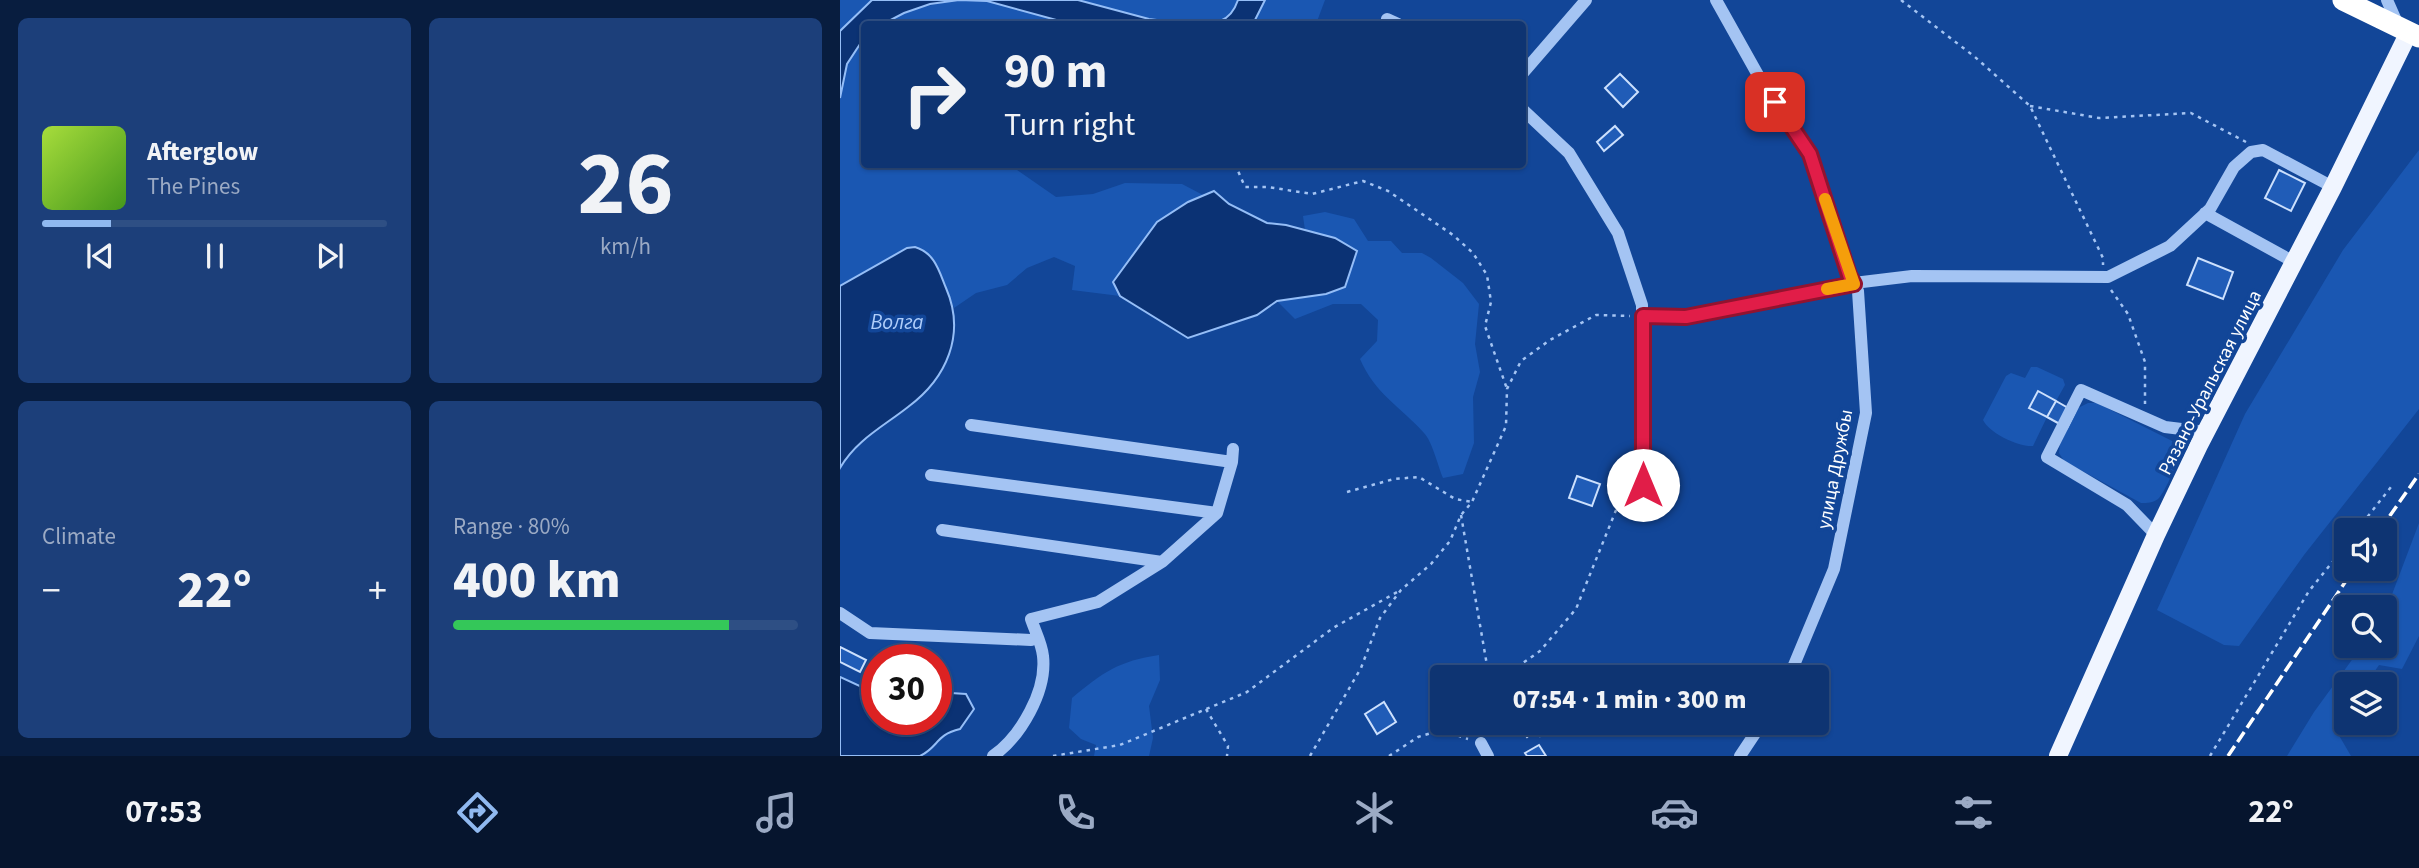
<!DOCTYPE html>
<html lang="en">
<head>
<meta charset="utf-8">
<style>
  :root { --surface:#0e3472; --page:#1c3f7a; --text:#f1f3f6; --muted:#9baac4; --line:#2e4f84; --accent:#90b9f0 }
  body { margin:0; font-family:"Source Sans 3",sans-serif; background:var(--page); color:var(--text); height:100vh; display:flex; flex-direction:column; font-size:26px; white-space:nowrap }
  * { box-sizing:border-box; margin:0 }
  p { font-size:23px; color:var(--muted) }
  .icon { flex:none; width:38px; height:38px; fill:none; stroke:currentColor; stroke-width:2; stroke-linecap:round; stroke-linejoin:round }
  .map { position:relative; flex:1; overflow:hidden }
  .details { display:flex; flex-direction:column; gap:18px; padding:18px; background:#081d3f; width:840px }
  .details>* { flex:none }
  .guide { position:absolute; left:21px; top:21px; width:665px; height:147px; border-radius:7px; box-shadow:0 2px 5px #0004,0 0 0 2px var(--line); background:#0e3472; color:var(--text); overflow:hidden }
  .tools { position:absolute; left:1494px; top:518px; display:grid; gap:14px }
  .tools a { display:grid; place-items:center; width:63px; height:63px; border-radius:7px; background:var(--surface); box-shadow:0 2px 5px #0004,0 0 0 2px var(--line); font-size:35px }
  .speed { position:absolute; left:21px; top:644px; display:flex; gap:14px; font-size:35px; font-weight:700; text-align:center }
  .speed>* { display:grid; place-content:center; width:91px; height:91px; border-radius:50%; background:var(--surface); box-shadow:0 2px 5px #0004,0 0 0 2px var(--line); line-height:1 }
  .speed .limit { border:10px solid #d22; background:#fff; color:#111 }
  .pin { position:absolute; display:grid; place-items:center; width:60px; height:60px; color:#fff; margin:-30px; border-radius:14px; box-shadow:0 4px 10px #0006 }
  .me { position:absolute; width:77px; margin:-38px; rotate:0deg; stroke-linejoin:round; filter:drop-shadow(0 0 5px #0008) }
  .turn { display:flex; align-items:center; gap:24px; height:147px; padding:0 28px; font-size:32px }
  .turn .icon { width:91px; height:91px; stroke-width:2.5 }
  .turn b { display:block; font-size:49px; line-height:60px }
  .big { font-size:52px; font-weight:800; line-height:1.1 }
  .details .widget { flex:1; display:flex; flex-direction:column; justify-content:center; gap:10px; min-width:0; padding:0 24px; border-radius:10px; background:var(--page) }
  .details .dial { align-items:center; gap:0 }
  .dial b { font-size:91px; line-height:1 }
  .song { display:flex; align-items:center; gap:21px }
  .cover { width:84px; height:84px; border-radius:10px; background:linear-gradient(135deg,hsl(80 70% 55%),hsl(100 70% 35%)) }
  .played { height:7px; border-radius:4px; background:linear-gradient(90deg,var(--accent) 20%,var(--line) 20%) }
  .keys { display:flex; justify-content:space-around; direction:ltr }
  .heat { display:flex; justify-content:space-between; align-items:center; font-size:38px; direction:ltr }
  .charge { height:10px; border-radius:5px; background:linear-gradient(90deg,#34c759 80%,var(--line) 0) }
  .details .tiles { flex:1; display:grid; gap:18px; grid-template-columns:repeat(2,1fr) }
  .trip { position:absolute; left:590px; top:665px; width:399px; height:70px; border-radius:7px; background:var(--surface); box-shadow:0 2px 5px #0004,0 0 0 2px var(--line); font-weight:800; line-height:70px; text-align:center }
  .dock { display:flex; height:112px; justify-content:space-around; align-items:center; background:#06152e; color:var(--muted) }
  .dock .icon { width:49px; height:49px }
  .dock .current { color:var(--accent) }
  .dock b { font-size:32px; color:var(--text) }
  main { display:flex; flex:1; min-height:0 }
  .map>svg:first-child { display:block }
  .green { fill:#1a57b2 }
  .water { fill:#0b3274; stroke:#95bef7; stroke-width:2 }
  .building { fill:#205cb7; stroke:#cce0fd; stroke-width:2 }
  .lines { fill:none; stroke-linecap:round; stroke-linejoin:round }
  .path { stroke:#a4c4f3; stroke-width:2.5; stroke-dasharray:3.5 5; stroke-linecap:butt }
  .minor { stroke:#a4c4f3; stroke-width:12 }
  .major { stroke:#f0f5ff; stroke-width:18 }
  .highway { stroke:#fff; stroke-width:21 }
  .rail { stroke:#fff; stroke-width:3.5; stroke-dasharray:12 5; stroke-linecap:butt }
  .route-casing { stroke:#92132f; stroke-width:18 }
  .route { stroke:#e11d48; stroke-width:12 }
  .slow { stroke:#f59e0b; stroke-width:12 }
  .labels { text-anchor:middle; stroke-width:7; stroke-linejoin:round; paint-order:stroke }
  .street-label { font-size:19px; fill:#fff; stroke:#124698 }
  .water-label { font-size:21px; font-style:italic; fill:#b0cefa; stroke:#124698 }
</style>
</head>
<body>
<main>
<section class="details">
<div class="tiles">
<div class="widget">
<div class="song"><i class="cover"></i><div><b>Afterglow</b><p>The Pines</p></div></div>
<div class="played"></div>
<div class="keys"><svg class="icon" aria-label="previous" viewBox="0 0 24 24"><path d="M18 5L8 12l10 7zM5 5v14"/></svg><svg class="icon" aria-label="pause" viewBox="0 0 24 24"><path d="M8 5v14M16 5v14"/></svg><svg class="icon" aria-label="next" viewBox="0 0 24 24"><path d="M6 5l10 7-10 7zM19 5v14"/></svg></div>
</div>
<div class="widget dial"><b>26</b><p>km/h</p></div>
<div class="widget"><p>Climate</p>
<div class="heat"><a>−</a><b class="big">22°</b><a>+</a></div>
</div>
<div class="widget"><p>Range · 80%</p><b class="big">400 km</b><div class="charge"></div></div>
</div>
</section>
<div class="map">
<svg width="1579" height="756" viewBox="0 0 1579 756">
  <rect width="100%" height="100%" fill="#124698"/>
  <!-- green -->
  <path class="green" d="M0,0H32L0,31Z
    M119,0L147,1L231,24H43C68,10 90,4 119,0Z
    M238,0H398L395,10L378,24H352L309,19Z
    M425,0H485L476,24H413Z
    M24,38V164L170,165L216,197L253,194L285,183L342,184L363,195L348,202L273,282L280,296L232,290L235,266L214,257L187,268L167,285L136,293L114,308L94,259L67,248L0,286V98L7,64Z
    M1579,150V409L1464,555L1399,646L1384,645L1317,610L1405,414L1503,250Z
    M485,212L514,219L528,241H551L562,253H582L591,258L623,283L639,304L635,344L640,372L633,397L634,443L623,474L603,478C598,466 592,441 584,433C560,406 535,394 520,359L537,341L538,320L521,304H493L455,319L437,301L486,294L495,238L465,230L463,216Z
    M1191,367H1197L1223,379L1225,385L1216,401L1190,408L1207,417L1193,446C1178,447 1149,433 1143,420L1166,376L1171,373L1185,378Z
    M1248,403H1257L1340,445C1341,456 1326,491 1318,499C1313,503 1307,503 1301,503L1224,461L1219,453L1220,444L1238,408Z
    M1579,523V636L1562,669L1539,665L1526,684H1507V716L1497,732L1511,756H1447L1474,712L1522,646H1545V613Z
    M319,655L320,680L309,706L313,738L309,756H254L256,745L241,739L229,728L232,698C263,672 279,661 319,655Z"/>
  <!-- water -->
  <path class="water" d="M32,0H238L309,19L348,24H231L147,1L119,0L90,4L64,13L43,24H24V38L7,64L0,98V31Z
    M398,0H425L413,24H352C374,24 390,24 398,0Z
    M374,191L389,204L427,223L446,225L495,238L517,251L505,287L486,294L437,301L417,315L348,338L280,296L273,282L317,222L348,202Z
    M75,247C95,253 99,271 106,288C126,334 107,378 68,407C44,426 16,440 0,468V286L67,248Z
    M0,677L37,694V719H96V692L126,694L134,709L120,729C95,735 99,747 80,756H0Z"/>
  <!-- building -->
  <path class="building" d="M780,74L798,92L783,107L765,88Z
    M775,126L783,135L764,151L757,142Z
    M1439,170L1465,183L1451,211L1425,198Z
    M1358,258L1393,272L1383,299L1347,285Z
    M1198,391L1216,401L1207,417L1189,408Z
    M1216,401L1235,412L1227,428L1207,417Z
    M737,476L760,484L752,506L729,498Z
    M0,647L26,660L20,672L0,662Z
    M544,702L556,722L537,734L525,714Z
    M675,723H714L700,736L695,730L687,737Z
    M699,745L706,756H687L685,753Z"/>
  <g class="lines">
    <!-- path -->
    <path class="path" d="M1061,0L1135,57L1190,106L1263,258V265
      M1190,106L1259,118L1351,113L1406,142
      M395,164L405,187H428L472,194L523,181L548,191L613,235L633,253L647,275L651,302L645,326L667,389
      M1271,290L1288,314L1305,362V404
      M507,492L554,479L579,477L615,499L632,502
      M621,515L649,677
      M1517,530L1551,487
      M663,677L700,651L736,609L789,478
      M366,709L388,746L387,756
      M213,756L280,745L407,692L493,628L559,591
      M470,756L521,668L540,618L561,590L591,564L610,541L621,515L632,502L666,426L667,389L681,361L710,340L756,315L790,316
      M549,756L578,737L601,730L628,739
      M1370,756L1469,591L1507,544"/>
    <!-- minor -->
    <path class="minor" d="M876,0L923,84L970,154L1009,276L1018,291L1026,413L994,569L949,677
      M1547,0L1558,25
      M547,19L558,24
      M682,74L746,0
      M682,109L729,153L778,233L802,305V485
      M1365,213L1454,262
      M802,316L846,317L1014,283L1072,276L1268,277L1330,246L1370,209L1394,167L1411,152L1423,150L1493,187
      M131,425L392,462
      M91,475L377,513
      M102,530L322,562
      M1316,535L1287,505L1207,457L1241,390L1325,427L1366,432
      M0,613L30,633L191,640
      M641,743L648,756
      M153,756C181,736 207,691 203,656C202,644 195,631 191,619L258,602L322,562L377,513L392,462L393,449
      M900,756L922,723"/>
    <!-- major -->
    <path class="major" d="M1218,756L1316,535L1359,445L1493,187L1569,32"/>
    <!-- highway -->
    <path class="highway" d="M1503,0L1579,37"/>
    <!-- rail -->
    <path class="rail" d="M1540,530L1579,474
      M1388,756L1514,569"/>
  </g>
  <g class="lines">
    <!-- route casing -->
    <g class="route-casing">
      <path id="route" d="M803,485V316L846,317L1014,284L1009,275L970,154L935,102"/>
    </g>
    <!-- route -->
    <use href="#route" class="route"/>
    <!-- slow -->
    <path class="slow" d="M985,199L1014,284L987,289"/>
  </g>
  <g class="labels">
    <!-- street labels -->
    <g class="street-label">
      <text transform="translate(1369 382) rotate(-63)" y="7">Рязано-Уральская улица</text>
      <text transform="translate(994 469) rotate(-79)" y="7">улица Дружбы</text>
    </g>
    <!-- water labels -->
    <g class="water-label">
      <text x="57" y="329">Волга</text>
    </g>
  </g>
</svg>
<div class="tools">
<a><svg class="icon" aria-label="sound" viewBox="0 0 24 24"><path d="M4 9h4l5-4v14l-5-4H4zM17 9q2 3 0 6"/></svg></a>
<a><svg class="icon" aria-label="search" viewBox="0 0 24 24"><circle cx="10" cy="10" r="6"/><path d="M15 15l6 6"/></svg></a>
<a><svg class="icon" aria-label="layers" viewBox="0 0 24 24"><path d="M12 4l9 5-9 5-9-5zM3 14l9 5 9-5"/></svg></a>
</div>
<div class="speed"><div class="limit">30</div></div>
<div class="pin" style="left:935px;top:102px;background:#d93025"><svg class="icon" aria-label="arrive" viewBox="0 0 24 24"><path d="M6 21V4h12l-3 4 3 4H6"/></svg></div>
<svg class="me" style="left:803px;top:485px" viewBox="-20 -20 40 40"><circle r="19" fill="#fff"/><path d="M0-13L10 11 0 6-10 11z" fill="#e11d48"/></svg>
<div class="trip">07:54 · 1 min · 300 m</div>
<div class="guide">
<div class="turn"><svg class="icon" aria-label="right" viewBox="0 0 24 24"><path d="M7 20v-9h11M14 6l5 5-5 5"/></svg><div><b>90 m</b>Turn right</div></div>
</div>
</div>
</main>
<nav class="dock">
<b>07:53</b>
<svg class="icon current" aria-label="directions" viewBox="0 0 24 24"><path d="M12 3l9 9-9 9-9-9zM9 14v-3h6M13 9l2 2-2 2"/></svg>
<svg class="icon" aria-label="music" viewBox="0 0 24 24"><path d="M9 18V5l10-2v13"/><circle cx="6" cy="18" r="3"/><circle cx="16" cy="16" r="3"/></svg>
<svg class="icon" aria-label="phone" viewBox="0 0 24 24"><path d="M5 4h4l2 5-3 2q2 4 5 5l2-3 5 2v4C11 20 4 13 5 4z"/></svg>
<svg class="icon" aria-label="climate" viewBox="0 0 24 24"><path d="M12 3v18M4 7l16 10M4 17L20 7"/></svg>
<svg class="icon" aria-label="car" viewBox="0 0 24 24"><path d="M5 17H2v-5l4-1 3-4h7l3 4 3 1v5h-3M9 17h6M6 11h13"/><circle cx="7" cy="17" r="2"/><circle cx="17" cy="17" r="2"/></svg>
<svg class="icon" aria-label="filters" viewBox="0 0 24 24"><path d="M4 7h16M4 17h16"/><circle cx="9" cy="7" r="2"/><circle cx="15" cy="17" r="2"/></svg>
<b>22°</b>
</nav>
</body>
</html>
